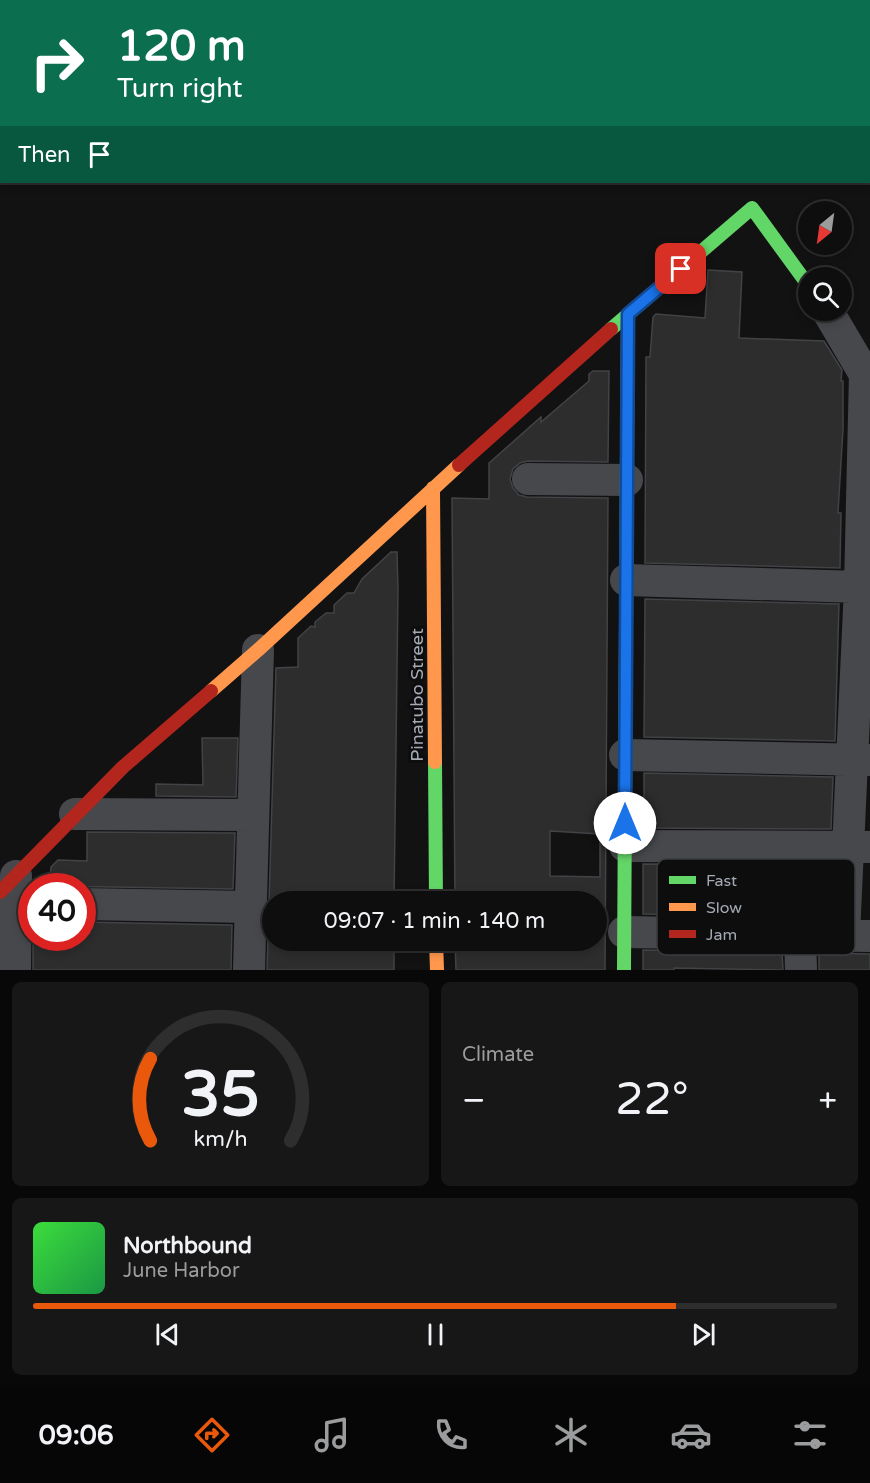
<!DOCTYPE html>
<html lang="en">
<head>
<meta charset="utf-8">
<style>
  :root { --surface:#0e0e0e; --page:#171717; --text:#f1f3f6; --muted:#9b9c9e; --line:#2e2e2e; --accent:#ea580c }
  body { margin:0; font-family:"Varela Round",sans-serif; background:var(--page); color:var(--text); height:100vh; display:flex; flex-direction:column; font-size:22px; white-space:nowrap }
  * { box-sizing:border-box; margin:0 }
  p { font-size:20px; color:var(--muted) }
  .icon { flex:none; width:33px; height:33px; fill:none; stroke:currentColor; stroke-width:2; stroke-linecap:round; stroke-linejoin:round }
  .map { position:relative; height:970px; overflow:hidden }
  .drawer { display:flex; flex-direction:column; gap:12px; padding:12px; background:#080808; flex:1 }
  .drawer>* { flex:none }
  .banner { position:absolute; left:0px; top:0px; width:870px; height:183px; box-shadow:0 3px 9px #0003,0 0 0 2px var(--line); background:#0b6e4f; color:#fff; overflow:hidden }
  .needle { width:39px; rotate:209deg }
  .tools { position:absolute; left:798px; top:201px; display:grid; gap:12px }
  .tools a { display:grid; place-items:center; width:54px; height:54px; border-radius:50%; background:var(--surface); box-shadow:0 3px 9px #0003,0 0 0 2px var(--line); font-size:30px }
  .speed { position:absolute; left:18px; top:873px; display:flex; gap:12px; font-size:30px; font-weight:700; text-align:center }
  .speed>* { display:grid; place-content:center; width:78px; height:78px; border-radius:50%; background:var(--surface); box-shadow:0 3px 9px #0003,0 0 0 2px var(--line); line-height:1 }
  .speed .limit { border:9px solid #d22; background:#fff; color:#111 }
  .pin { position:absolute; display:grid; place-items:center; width:51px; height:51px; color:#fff; margin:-26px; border-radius:12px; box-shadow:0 3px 9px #0006 }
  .me { position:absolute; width:66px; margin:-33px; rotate:0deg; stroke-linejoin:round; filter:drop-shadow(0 0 4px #0008) }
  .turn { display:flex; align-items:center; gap:21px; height:126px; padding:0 18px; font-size:27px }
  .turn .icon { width:78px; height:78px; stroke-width:2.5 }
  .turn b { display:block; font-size:42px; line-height:51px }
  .then { display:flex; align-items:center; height:57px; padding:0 18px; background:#0003; gap:12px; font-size:22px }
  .big { font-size:45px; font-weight:600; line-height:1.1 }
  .drawer .widget { flex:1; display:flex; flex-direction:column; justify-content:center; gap:9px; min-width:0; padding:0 21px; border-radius:9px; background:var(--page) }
  .drawer .dial { align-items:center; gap:0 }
  .dial svg { height:156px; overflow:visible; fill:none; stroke:var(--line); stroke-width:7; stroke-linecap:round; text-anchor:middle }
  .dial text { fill:var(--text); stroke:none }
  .song { display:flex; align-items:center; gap:18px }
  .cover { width:72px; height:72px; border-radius:9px; background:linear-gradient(135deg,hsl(120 70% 55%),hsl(140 70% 35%)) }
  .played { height:6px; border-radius:3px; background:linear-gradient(90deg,var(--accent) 80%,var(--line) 80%) }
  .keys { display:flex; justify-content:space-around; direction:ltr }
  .heat { display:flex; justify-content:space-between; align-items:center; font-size:33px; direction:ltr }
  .drawer .tiles { flex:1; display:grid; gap:12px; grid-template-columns:1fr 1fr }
  .widget:last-child { grid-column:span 2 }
  .trip { position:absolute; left:262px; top:891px; width:345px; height:60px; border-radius:30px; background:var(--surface); box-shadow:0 3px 9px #0003,0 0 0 2px var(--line); font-weight:600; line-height:60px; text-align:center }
  .dock { display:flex; height:96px; justify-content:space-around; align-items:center; background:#060606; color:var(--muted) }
  .dock .icon { width:42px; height:42px }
  .dock .active { color:var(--accent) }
  .dock b { font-size:27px; color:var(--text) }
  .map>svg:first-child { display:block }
  .water { fill:#2a3237 }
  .building { fill:#2d2d2e; stroke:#424346; stroke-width:1.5; fill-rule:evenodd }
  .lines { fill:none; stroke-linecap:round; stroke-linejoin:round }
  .street { stroke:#47484b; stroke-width:32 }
  .fast { stroke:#63d668; stroke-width:14 }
  .slow { stroke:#ff974d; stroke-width:14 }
  .jam { stroke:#b3261e; stroke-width:14 }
  .route-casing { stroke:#114b97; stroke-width:15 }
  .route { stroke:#1a73e8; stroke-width:10 }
  .labels { text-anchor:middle; stroke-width:6; stroke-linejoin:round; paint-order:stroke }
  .street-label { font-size:18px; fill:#a4a9b4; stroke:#0d0d0e }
  .key { fill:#0d0d0e; stroke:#3a3c40; stroke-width:1.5 }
  .key-label { font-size:16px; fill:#a4a9b4 }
</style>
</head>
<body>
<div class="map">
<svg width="870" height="970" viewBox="0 0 870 970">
  <rect width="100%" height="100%" fill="#121213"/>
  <!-- water -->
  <path class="water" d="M626,0H870V134L868,2Z"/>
  <!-- building -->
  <path class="building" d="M708,270L742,272L739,338L824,341L842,370L841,381H843V429L838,513H841L840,568L645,563L646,357H650L653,317L656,314L705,318Z
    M593,371H609L608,462L528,461L520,463L513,469L510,479L513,488L519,495L527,497L608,498L605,970H456L455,940H597V902H455L452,498L489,499V463L541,417V422L589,381V374ZM550,831L600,834V877L550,876Z
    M391,552H397L398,590L394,902H273V940H394V970H267L276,668L298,667V638L311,626L315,627V622L326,613H334V605L347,593H354L362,579Z
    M645,599L839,604L835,741L644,737Z
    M202,738H238L236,797L156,796V784L203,785Z
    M644,773L833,777L831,829L644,828Z
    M87,832L235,833L233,889L50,886L51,867L58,860L87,861Z
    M643,864L829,865L827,917L643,914Z
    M82,922L232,925L231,970H33V938H82Z
    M643,950L782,953L783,970L674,968V970H643Z
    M819,953L870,954V970H819Z"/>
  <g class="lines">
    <!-- street -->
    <path class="street" d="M827,310L870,383
      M528,479L627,480
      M626,580L860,587
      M625,755L870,760
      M75,814L253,815
      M625,846L870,847
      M82,904L251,907
      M624,932L870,936
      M800,935L801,970
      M844,935L860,587L865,373
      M15,970L16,876
      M249,970L258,650"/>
    <!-- fast -->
    <path class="fast" d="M611,329L752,208L808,285
      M435,762L436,902
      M624,970L627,454"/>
    <!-- slow -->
    <path class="slow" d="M627,454L628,314
      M433,488L435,762
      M211,691L258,650L459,465
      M436,940L437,970"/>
    <!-- jam -->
    <path class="jam" d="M459,465L611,329
      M0,892L123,767L211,691"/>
  </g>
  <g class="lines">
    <!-- route casing -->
    <g class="route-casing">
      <path id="route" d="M625,823L628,314L681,269"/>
    </g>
    <!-- route -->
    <use href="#route" class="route"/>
  </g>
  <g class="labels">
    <!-- street labels -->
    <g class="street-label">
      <text transform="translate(417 695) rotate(-90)" y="6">Pinatubo Street</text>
    </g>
  </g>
  <!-- legend -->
  <rect x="657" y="859" width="198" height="96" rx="9" class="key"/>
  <rect x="669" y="876" width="27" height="8" fill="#63d668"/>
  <rect x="669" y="903" width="27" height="8" fill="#ff974d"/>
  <rect x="669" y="930" width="27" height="8" fill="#b3261e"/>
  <g class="key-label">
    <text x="706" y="886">Fast</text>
    <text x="706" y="913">Slow</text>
    <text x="706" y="940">Jam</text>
  </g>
</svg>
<div class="tools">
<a><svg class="needle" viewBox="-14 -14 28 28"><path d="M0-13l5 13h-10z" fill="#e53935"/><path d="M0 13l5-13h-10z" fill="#9b9c9e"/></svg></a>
<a><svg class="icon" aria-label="search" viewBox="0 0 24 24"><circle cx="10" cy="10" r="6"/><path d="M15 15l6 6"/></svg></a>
</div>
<div class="speed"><div class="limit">40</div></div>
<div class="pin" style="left:681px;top:269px;background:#d93025"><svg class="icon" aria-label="arrive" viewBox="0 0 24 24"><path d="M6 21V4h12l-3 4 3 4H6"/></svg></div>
<svg class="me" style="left:625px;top:823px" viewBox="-20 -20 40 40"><circle r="19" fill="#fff"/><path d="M0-13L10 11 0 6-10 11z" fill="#1a73e8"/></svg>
<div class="trip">09:07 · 1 min · 140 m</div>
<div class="banner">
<div class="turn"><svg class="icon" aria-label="right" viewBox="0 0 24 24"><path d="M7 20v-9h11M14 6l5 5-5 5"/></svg><div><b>120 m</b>Turn right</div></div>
<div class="then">Then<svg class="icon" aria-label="arrive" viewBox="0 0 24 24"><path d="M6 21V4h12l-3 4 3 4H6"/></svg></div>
</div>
</div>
<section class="drawer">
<div class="tiles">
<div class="widget dial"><svg viewBox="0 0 100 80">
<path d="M14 69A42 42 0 1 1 86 69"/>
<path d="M14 69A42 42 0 0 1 14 27" stroke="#ea580c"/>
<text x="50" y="56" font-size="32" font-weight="700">35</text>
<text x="50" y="72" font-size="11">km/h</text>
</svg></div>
<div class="widget"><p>Climate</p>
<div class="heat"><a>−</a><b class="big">22°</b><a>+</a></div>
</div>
<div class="widget">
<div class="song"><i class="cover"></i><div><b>Northbound</b><p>June Harbor</p></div></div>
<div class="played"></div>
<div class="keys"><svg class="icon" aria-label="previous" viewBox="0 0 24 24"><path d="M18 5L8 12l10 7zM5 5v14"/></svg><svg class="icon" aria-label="pause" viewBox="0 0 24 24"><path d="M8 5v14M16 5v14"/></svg><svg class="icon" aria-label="next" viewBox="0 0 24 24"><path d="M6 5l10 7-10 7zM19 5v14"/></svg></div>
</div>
</div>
</section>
<nav class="dock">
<b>09:06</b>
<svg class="icon active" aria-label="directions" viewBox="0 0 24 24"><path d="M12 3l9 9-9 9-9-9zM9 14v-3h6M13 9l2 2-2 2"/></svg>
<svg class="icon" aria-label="music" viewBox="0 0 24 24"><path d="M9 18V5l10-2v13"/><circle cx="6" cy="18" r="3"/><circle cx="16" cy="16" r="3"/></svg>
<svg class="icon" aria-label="phone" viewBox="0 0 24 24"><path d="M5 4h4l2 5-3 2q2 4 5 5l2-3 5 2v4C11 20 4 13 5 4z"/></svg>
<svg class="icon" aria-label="climate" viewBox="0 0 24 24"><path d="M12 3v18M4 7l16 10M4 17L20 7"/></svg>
<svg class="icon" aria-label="car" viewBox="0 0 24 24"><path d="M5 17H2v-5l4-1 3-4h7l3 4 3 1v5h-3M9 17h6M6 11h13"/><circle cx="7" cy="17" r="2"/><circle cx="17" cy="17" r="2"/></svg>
<svg class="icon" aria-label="filters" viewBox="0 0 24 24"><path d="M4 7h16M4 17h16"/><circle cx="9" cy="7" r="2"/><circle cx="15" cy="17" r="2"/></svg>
</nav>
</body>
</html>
